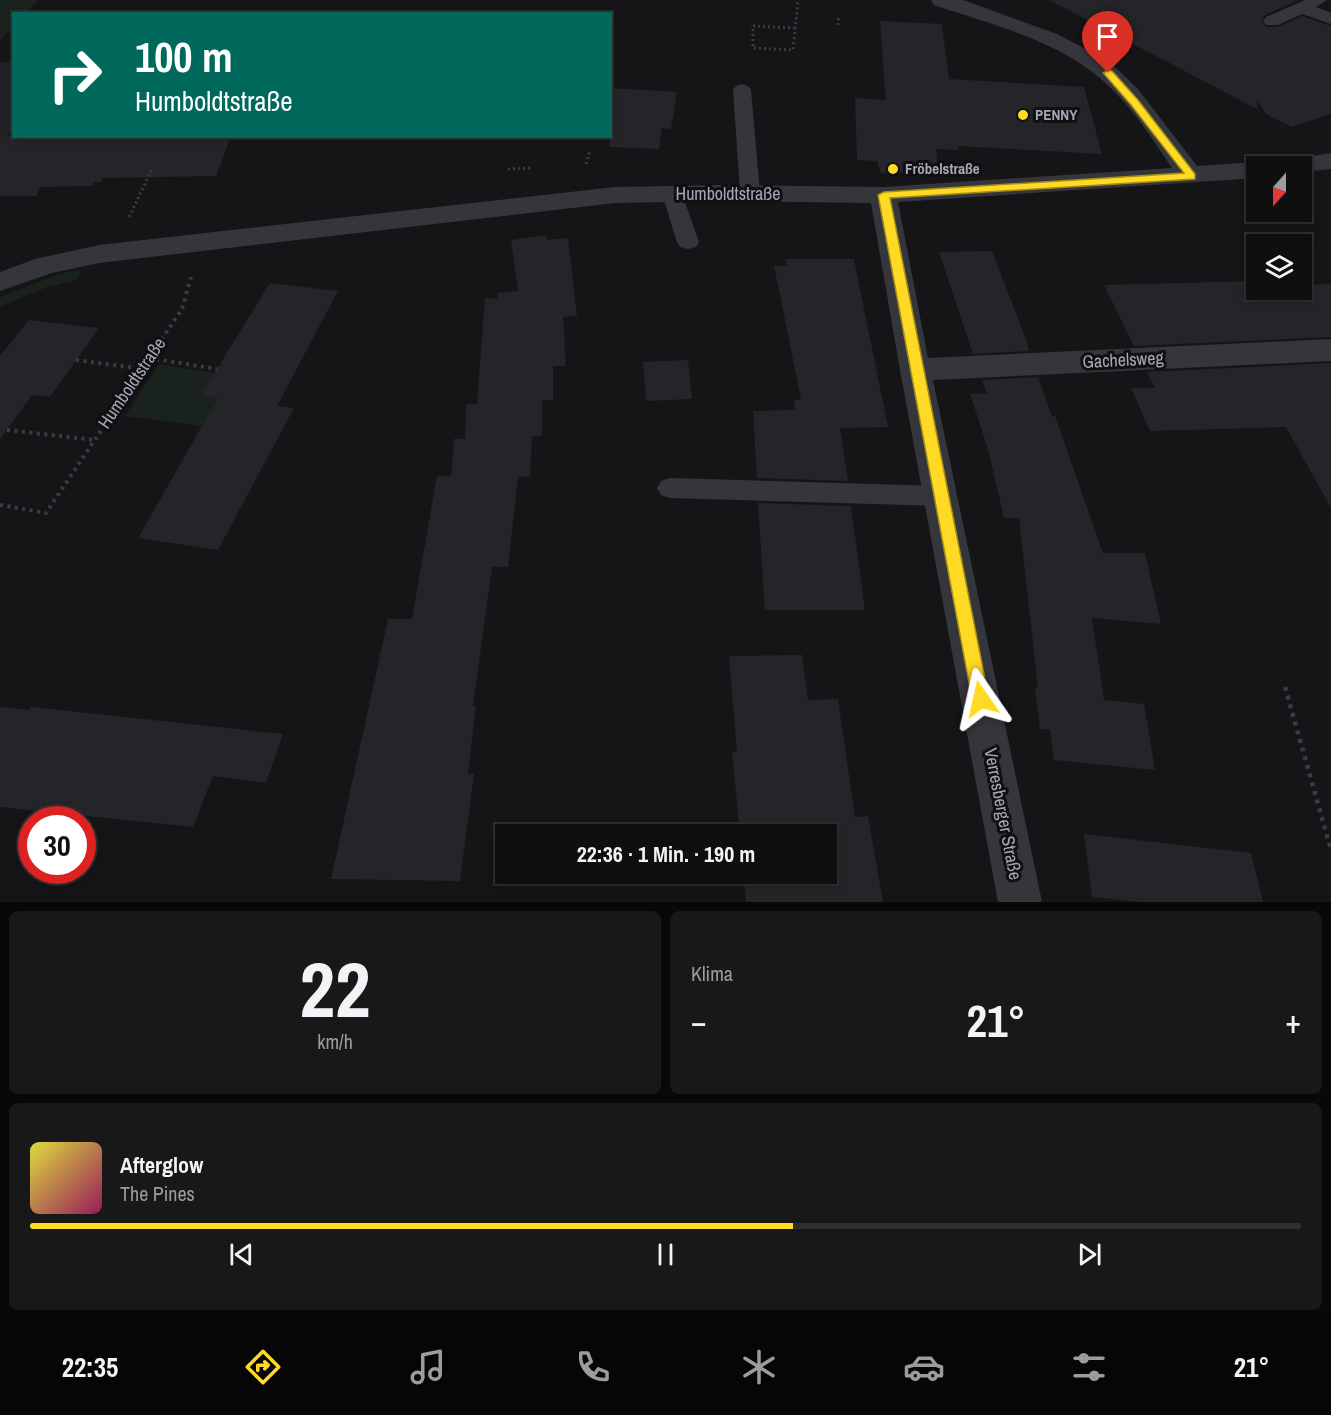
<!DOCTYPE html>
<html lang="de">
<head>
<meta charset="utf-8">
<style>
  :root { --surface:#100f10; --page:#191819; --text:#f1f3f6; --muted:#9c9c9f; --line:#302f30; --accent:#ffda24 }
  body { margin:0; font-family:"Archivo Narrow",sans-serif; background:var(--page); color:var(--text); height:100vh; display:flex; flex-direction:column; font-size:22px; white-space:nowrap }
  * { box-sizing:border-box; margin:0 }
  p { font-size:20px; color:var(--muted) }
  .icon { flex:none; width:33px; height:33px; fill:none; stroke:currentColor; stroke-width:2; stroke-linecap:round; stroke-linejoin:round }
  .map { position:relative; height:902px; overflow:hidden }
  .details { display:flex; flex-direction:column; gap:9px; padding:9px; background:#090809; flex:1 }
  .details>* { flex:none }
  .banner { position:absolute; left:12px; top:12px; width:600px; height:126px; border-radius:0px; box-shadow:0 3px 9px #0003,0 0 0 2px var(--line); background:#00695c; color:#fff; overflow:hidden }
  .needle { width:39px; rotate:201deg }
  .fabs { position:absolute; left:1246px; top:156px; display:grid; gap:12px }
  .fabs a { display:grid; place-items:center; width:66px; height:66px; border-radius:0px; background:var(--surface); box-shadow:0 3px 9px #0003,0 0 0 2px var(--line); font-size:30px }
  .speed { position:absolute; left:18px; top:806px; display:flex; gap:12px; font-size:30px; font-weight:700; text-align:center }
  .speed>* { display:grid; place-content:center; width:78px; height:78px; border-radius:50%; background:var(--surface); box-shadow:0 3px 9px #0003,0 0 0 2px var(--line); line-height:1 }
  .speed .limit { border:9px solid #d22; background:#fff; color:#111 }
  .pin { position:absolute; display:grid; place-items:center; width:51px; height:51px; color:#fff; margin:-62px -26px; border-radius:50% 50% 50% 0; rotate:-45deg; box-shadow:0 0 6px #0007 }
  .pin .icon { rotate:45deg }
  .me { position:absolute; width:66px; margin:-33px; rotate:349deg; stroke-linejoin:round; filter:drop-shadow(0 0 4px #0008) }
  .turn { display:flex; align-items:center; gap:21px; height:126px; padding:0 24px; font-size:27px }
  .turn .icon { width:78px; height:78px; stroke-width:2.5 }
  .turn b { display:block; font-size:42px; line-height:51px }
  .big { font-size:45px; font-weight:800; line-height:1.1 }
  .details .widget { flex:1; display:flex; flex-direction:column; justify-content:center; gap:9px; min-width:0; padding:0 21px; border-radius:9px; background:var(--page) }
  .details .dial { align-items:center; gap:0 }
  .dial b { font-size:78px; line-height:1 }
  .song { display:flex; align-items:center; gap:18px }
  .cover { width:72px; height:72px; border-radius:9px; background:linear-gradient(135deg,hsl(60 70% 55%),hsl(330 70% 35%)) }
  .played { height:6px; border-radius:3px; background:linear-gradient(90deg,var(--accent) 60%,var(--line) 60%) }
  .keys { display:flex; justify-content:space-around; direction:ltr }
  .heat { display:flex; justify-content:space-between; align-items:center; font-size:33px; direction:ltr }
  .details .tiles { flex:1; display:grid; gap:9px; grid-template-columns:1fr 1fr }
  .widget:last-child { grid-column:span 2 }
  .trip { position:absolute; left:495px; top:824px; width:342px; height:60px; border-radius:0px; background:var(--surface); box-shadow:0 3px 9px #0003,0 0 0 2px var(--line); font-weight:800; line-height:60px; text-align:center }
  .menu { display:flex; height:96px; justify-content:space-around; align-items:center; background:#060606; color:var(--muted) }
  .menu .icon { width:42px; height:42px }
  .menu .current { color:var(--accent) }
  .menu b { font-size:27px; color:var(--text) }
  .map>svg:first-child { display:block }
  .built { fill:#212024 }
  .green { fill:#1a221d }
  .building { fill:#252428 }
  .lines { fill:none; stroke-linecap:round; stroke-linejoin:round }
  .path-far2 { stroke:#3b3c43; stroke-width:3; stroke-dasharray:2 3; stroke-linecap:butt }
  .path-far1 { stroke:#3b3c43; stroke-width:4; stroke-dasharray:3 4.5; stroke-linecap:butt }
  .path { stroke:#3b3c43; stroke-width:4.5; stroke-dasharray:4 5; stroke-linecap:butt }
  .lane { fill:#35353c; fill-rule:evenodd }
  .street { fill:#35353c; fill-rule:evenodd }
  .route { fill:#ffda24; stroke:#a68e17; stroke-width:1.5 }
  .poi-dot { fill:#ffda24; stroke:#100f11; stroke-width:2 }
  .labels { text-anchor:middle; stroke-width:6; stroke-linejoin:round; paint-order:stroke }
  .far-poi-label { font-size:15px; font-weight:bold; fill:#a5a8b8; stroke:#100f11; text-anchor:start }
  .street-label { font-size:18px; fill:#a5a8b8; stroke:#100f11 }
</style>
</head>
<body>
<div class="map">
<svg width="1331" height="902" viewBox="0 0 1331 902">
  <rect width="100%" height="100%" fill="#151416"/>
  <!-- built -->
  <path class="built" d="M0,62H14L13,127L0,148Z"/>
  <!-- green -->
  <path class="green" d="M0,0H39L25,13L14,14L13,26L0,41Z
    M81,270L78,279L39,290L0,307V298L5,295L59,274Z
    M159,364L215,373L202,395L219,398L203,426L125,416Z"/>
  <!-- building -->
  <path class="building" d="M1049,0H1299L1265,15L1261,21L1266,27H1278L1302,16L1331,26V114L1291,127L1266,114L1257,100V109Z
    M880,21L942,24L949,79L1084,87L1102,154L958,146V150L936,149L939,172L881,173L877,161L857,160L855,98L886,100Z
    M610,88L677,92L671,129L662,128L659,149L610,147Z
    M0,136H231L216,176L103,178L101,182H94L92,186L41,187L36,196H0Z
    M546,235L547,240L568,238L577,316L563,317L566,366H553V400H542V436H532L530,476L518,477L508,567H492L473,706H476L468,774H474L460,881L331,879L388,619H412L437,476H451L454,439H465L466,404H477L485,298L498,299V293L518,291L511,240Z
    M992,251L1027,342L1029,351L973,354L939,252Z
    M786,259H854L888,427L840,428L848,481L757,478L753,411L795,410L794,400L801,399L774,266H787Z
    M1257,281V290H1302V285L1331,284V337L1134,346L1104,285Z
    M270,283L338,291L277,406L294,408L218,550L138,538L218,398L201,395Z
    M29,320L99,328L50,397L32,395L0,439V356Z
    M688,360L692,399L646,401L643,362Z
    M1331,363V508L1286,427L1150,431L1131,388H1155L1147,372Z
    M1038,377L1052,416H1055L1103,553H1145L1161,624L1092,618L1104,700L1144,704L1155,770L1054,760L1050,730L1040,729L1035,687H1038L1019,518H1004L988,449L970,394L987,393L982,380Z
    M758,503L851,506L865,610H765Z
    M802,655L808,700L838,699L855,817L868,816L883,902H746L744,873H826V834H740L732,752H737L729,656Z
    M0,707L30,710L31,707L283,734L266,783L213,776L193,827L0,807Z
    M1084,834L1251,853L1263,902H1139L1092,897Z"/>
  <g class="lines">
    <!-- path-far2 -->
    <path class="path-far2" d="M838,25L839,15
      M795,28L753,26V48L793,50L798,0
      M586,164L590,150
      M508,169L531,168
      M129,217L152,169"/>
    <!-- path-far1 -->
    <path class="path-far1" d="M149,358L217,369
      M76,360L142,369
      M7,430L95,440
      M0,505L46,513L182,309L191,277"/>
    <!-- path -->
    <path class="path" d="M1285,687L1331,850"/>
    <!-- lane -->
    <path class="lane" d="M1305,0H1327L1316,7L1331,13V24L1302,14L1278,25H1266L1263,21L1266,17Z
      M742,84L748,86L751,90L760,193L757,197L750,199L743,197L740,193L733,90L736,86Z
      M672,188L679,190L682,194L699,242L696,247L688,249L680,247L677,242L662,194L665,190Z
      M670,478L941,486L950,489L954,496L950,503L941,506L670,498L661,495L657,488L661,481Z"/>
    <!-- street -->
    <path class="street" d="M931,0H963L1057,34L1097,55L1115,67L1138,89L1197,166L1257,162L1267,166H1257V178L898,202L928,358L1331,339V361L933,380L1042,902H998L900,370L871,203L723,201L615,203L99,263L52,273L0,291V272L35,259L99,245L615,187L723,185L883,187L1172,168C1151,137 1130,104 1101,79C1055,39 990,24 934,5Z
      M1331,153V169L1302,172V166H1278L1282,161Z"/>
  </g>
  <!-- route -->
  <path class="route" d="M1108,70L1112,71L1138,100L1195,174V179L890,198L989,699L986,704L981,706L975,704L972,699L878,195L884,192L1184,173L1131,105L1105,75L1103,73Z"/>
  <!-- markers -->
  <g class="poi-dot">
    <circle cx="1023" cy="115" r="6"/>
    <circle cx="893" cy="169" r="6"/>
  </g>
  <g class="labels">
    <!-- far-poi labels -->
    <g class="far-poi-label">
      <text x="1035" y="120">PENNY</text>
      <text x="905" y="174">Fröbelstraße</text>
    </g>
    <!-- street labels -->
    <g class="street-label">
      <text x="728" y="200">Humboldtstraße</text>
      <text transform="translate(1123 360) rotate(-3)" y="6">Gachelsweg</text>
      <text transform="translate(132 383) rotate(-56)" y="6">Humboldtstraße</text>
      <text transform="translate(1003 814) rotate(79)" y="6">Verresberger Straße</text>
    </g>
  </g>
</svg>
<div class="fabs">
<a><svg class="needle" viewBox="-14 -14 28 28"><path d="M0-13l5 13h-10z" fill="#e53935"/><path d="M0 13l5-13h-10z" fill="#9c9c9f"/></svg></a>
<a><svg class="icon" aria-label="layers" viewBox="0 0 24 24"><path d="M12 4l9 5-9 5-9-5zM3 14l9 5 9-5"/></svg></a>
</div>
<div class="speed"><div class="limit">30</div></div>
<div class="pin" style="left:1108px;top:73px;background:#d93025"><svg class="icon" aria-label="arrive" viewBox="0 0 24 24"><path d="M6 21V4h12l-3 4 3 4H6"/></svg></div>
<svg class="me" style="left:981px;top:699px" viewBox="-20 -20 40 40"><path d="M0-17L14 15 0 8-14 15z" fill="#ffda24" stroke="#fff" stroke-width="4"/></svg>
<div class="trip">22:36 · 1 Min. · 190 m</div>
<div class="banner">
<div class="turn"><svg class="icon" aria-label="right" viewBox="0 0 24 24"><path d="M7 20v-9h11M14 6l5 5-5 5"/></svg><div><b>100 m</b>Humboldtstraße</div></div>
</div>
</div>
<section class="details">
<div class="tiles">
<div class="widget dial"><b>22</b><p>km/h</p></div>
<div class="widget"><p>Klima</p>
<div class="heat"><a>−</a><b class="big">21°</b><a>+</a></div>
</div>
<div class="widget">
<div class="song"><i class="cover"></i><div><b>Afterglow</b><p>The Pines</p></div></div>
<div class="played"></div>
<div class="keys"><svg class="icon" aria-label="previous" viewBox="0 0 24 24"><path d="M18 5L8 12l10 7zM5 5v14"/></svg><svg class="icon" aria-label="pause" viewBox="0 0 24 24"><path d="M8 5v14M16 5v14"/></svg><svg class="icon" aria-label="next" viewBox="0 0 24 24"><path d="M6 5l10 7-10 7zM19 5v14"/></svg></div>
</div>
</div>
</section>
<nav class="menu">
<b>22:35</b>
<svg class="icon current" aria-label="directions" viewBox="0 0 24 24"><path d="M12 3l9 9-9 9-9-9zM9 14v-3h6M13 9l2 2-2 2"/></svg>
<svg class="icon" aria-label="music" viewBox="0 0 24 24"><path d="M9 18V5l10-2v13"/><circle cx="6" cy="18" r="3"/><circle cx="16" cy="16" r="3"/></svg>
<svg class="icon" aria-label="phone" viewBox="0 0 24 24"><path d="M5 4h4l2 5-3 2q2 4 5 5l2-3 5 2v4C11 20 4 13 5 4z"/></svg>
<svg class="icon" aria-label="climate" viewBox="0 0 24 24"><path d="M12 3v18M4 7l16 10M4 17L20 7"/></svg>
<svg class="icon" aria-label="car" viewBox="0 0 24 24"><path d="M5 17H2v-5l4-1 3-4h7l3 4 3 1v5h-3M9 17h6M6 11h13"/><circle cx="7" cy="17" r="2"/><circle cx="17" cy="17" r="2"/></svg>
<svg class="icon" aria-label="filters" viewBox="0 0 24 24"><path d="M4 7h16M4 17h16"/><circle cx="9" cy="7" r="2"/><circle cx="15" cy="17" r="2"/></svg>
<b>21°</b>
</nav>
</body>
</html>
